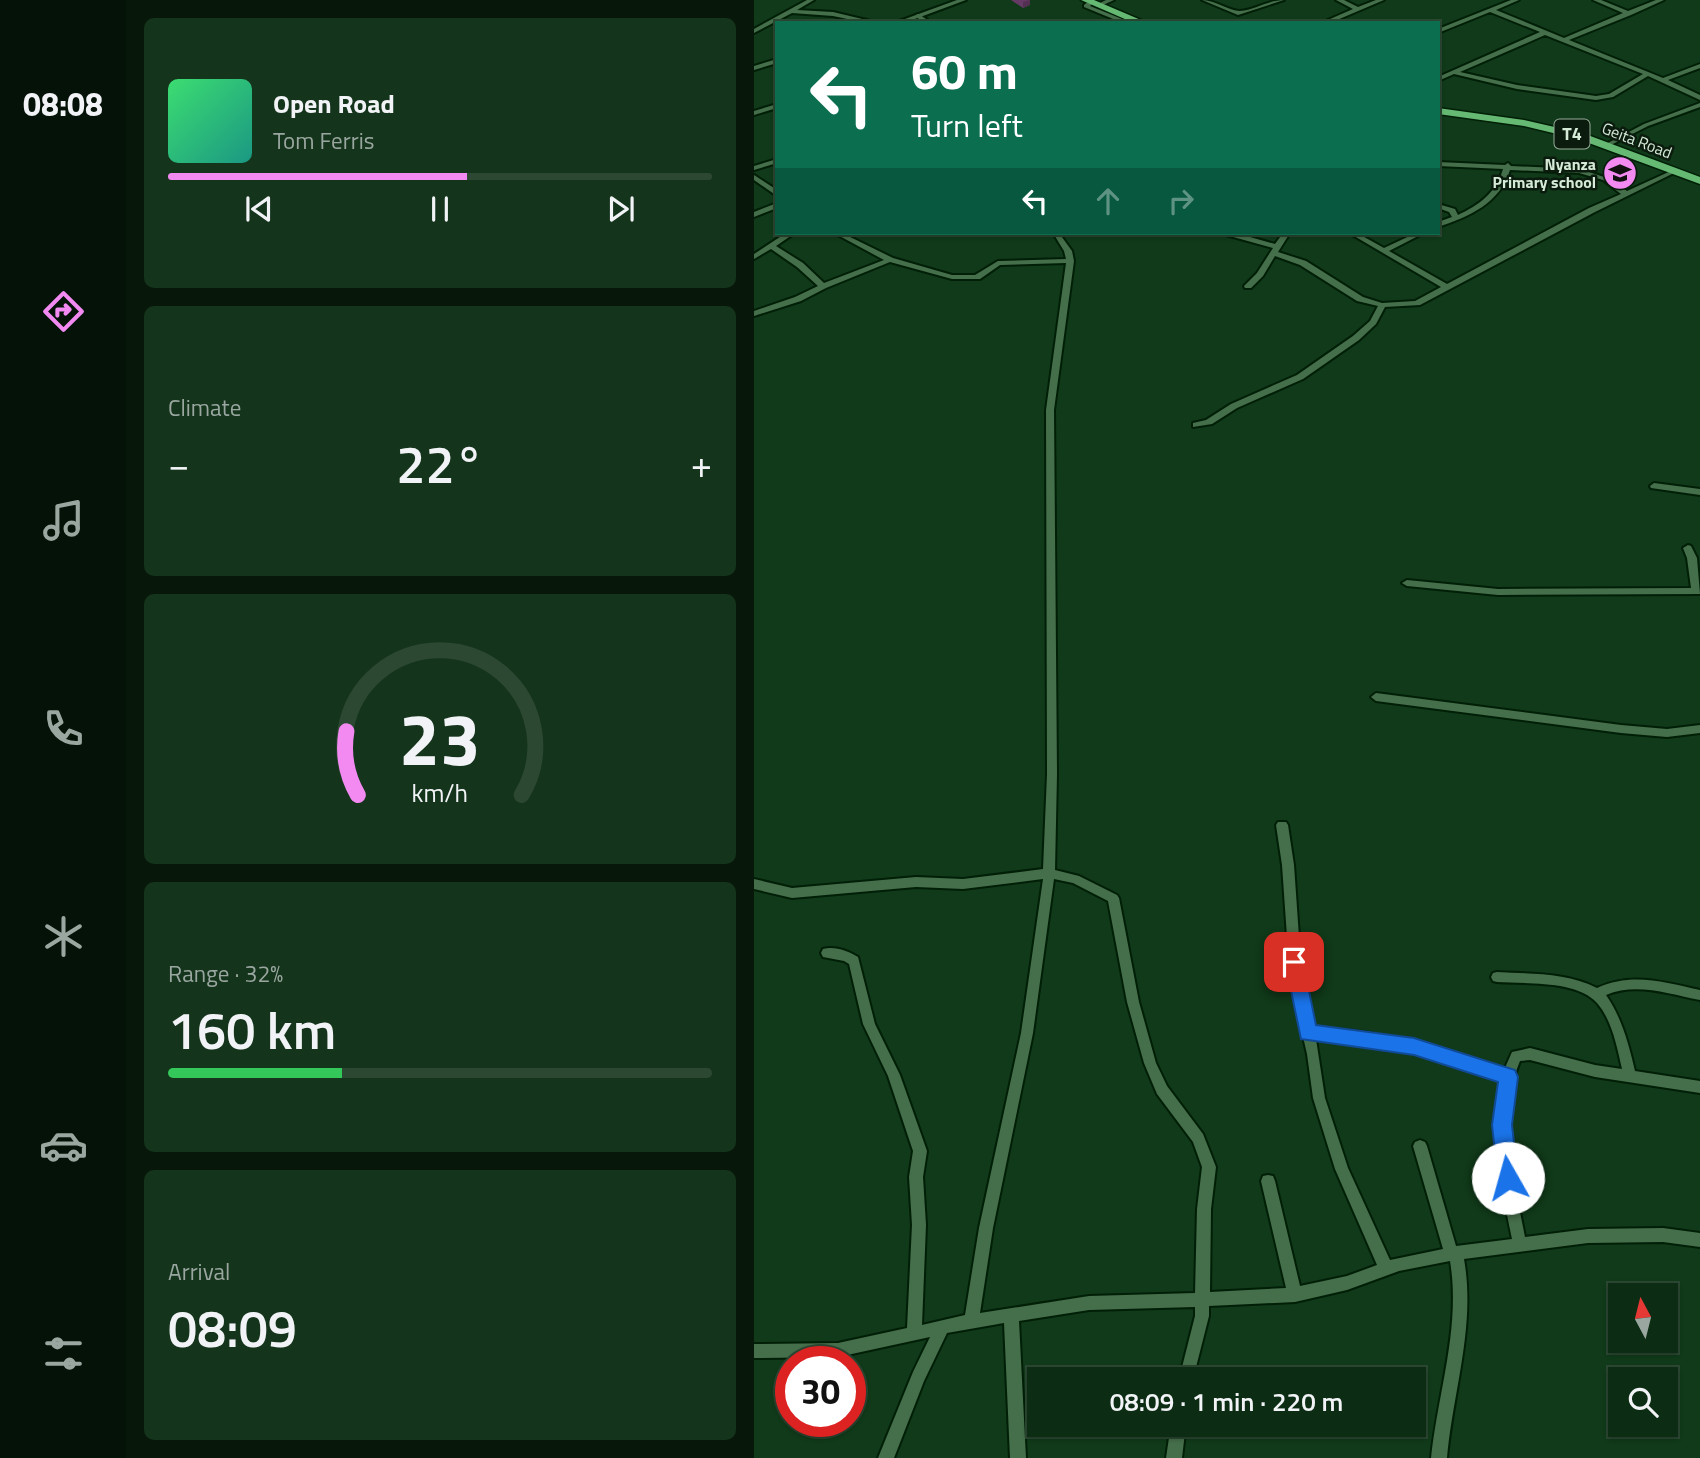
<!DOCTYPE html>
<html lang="en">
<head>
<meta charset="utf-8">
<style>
  :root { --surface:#0c2c13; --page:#15341c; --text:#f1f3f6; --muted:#9aa7a0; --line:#2c4833; --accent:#f38af2 }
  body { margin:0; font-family:"Titillium Web",sans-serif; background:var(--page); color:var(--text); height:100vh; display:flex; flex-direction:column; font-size:26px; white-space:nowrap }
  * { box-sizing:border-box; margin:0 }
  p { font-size:23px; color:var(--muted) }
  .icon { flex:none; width:38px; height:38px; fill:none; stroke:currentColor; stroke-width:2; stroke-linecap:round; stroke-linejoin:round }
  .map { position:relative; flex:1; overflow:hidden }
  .details { display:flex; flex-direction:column; gap:18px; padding:18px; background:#07180a; width:628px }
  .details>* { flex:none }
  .hud { position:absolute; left:21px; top:21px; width:665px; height:214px; border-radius:0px; box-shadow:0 2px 5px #0004,0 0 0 2px var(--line); background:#0b6e4f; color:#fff; overflow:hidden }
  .needle { width:46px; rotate:353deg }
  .tools { position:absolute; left:854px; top:1283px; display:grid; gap:14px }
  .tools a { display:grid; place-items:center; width:70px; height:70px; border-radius:0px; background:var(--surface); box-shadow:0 2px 5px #0004,0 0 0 2px var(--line); font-size:35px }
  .speed { position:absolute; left:21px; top:1346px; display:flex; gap:14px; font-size:35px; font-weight:700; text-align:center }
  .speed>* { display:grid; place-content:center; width:91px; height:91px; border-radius:50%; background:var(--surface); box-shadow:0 2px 5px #0004,0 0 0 2px var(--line); line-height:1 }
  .speed .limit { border:10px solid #d22; background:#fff; color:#111 }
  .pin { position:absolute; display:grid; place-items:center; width:60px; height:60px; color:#fff; margin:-30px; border-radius:14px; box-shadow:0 4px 10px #0006 }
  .me { position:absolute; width:77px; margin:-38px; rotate:353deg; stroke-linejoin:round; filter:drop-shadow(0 0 5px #0008) }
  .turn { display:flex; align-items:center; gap:24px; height:147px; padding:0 21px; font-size:32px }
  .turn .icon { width:91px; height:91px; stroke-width:2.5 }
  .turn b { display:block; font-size:49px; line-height:60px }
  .lanes { display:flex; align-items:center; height:66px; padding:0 21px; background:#0003; justify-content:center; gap:35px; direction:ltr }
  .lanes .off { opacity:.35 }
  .big { font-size:52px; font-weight:600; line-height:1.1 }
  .details .widget { flex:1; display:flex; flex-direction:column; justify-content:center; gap:10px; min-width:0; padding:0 24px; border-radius:10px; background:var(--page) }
  .details .dial { align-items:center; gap:0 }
  .dial svg { height:182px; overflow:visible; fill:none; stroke:var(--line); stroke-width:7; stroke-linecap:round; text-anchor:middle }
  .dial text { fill:var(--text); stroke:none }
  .song { display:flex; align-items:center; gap:21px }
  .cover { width:84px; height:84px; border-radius:10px; background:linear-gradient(135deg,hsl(140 70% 55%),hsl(170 70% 35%)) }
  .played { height:7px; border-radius:4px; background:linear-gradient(90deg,var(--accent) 55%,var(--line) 55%) }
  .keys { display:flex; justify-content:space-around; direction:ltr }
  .heat { display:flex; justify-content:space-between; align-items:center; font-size:38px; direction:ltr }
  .charge { height:10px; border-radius:5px; background:linear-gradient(90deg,#34c759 32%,var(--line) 0) }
  .trip { position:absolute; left:273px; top:1367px; width:399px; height:70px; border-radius:0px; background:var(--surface); box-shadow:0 2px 5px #0004,0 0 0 2px var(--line); font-weight:600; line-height:70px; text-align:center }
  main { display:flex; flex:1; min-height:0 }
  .tab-bar { display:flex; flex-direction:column; width:126px; justify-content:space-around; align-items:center; background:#051208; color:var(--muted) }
  .tab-bar .icon { width:49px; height:49px }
  .tab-bar .active { color:var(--accent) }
  .tab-bar b { font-size:32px; color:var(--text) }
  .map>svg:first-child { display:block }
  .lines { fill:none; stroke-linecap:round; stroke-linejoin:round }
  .minor-casing { stroke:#011f07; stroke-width:4 }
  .tertiary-casing { stroke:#011f07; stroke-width:4 }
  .trunk-casing { stroke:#011f07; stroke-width:3 }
  .minor { fill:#456e4a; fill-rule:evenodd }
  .tertiary { fill:#456e4a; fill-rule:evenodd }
  .trunk { fill:#66b973; fill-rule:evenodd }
  .wall { fill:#653a65 }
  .shaded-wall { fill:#533052 }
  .route { fill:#1a73e8; stroke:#114b97; stroke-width:2 }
  .labels { text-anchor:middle; stroke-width:5; stroke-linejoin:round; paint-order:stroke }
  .far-street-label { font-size:16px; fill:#d5ebd7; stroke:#0b1c0e }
  .far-poi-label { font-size:16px; font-weight:bold; fill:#d5ebd7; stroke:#0b1c0e; text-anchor:end }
  .shield { fill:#0b1c0e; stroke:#98ad9b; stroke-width:2 }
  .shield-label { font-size:18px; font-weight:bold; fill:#d5ebd7 }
</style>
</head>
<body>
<main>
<nav class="tab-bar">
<b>08:08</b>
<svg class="icon active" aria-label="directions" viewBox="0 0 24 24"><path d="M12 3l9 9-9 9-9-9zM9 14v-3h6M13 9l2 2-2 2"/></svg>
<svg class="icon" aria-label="music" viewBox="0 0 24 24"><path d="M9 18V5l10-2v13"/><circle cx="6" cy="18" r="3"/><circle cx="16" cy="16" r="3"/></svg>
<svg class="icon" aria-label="phone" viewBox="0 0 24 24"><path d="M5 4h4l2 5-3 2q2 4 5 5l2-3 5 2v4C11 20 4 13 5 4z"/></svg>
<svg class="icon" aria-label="climate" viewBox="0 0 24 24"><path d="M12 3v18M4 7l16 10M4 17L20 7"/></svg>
<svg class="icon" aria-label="car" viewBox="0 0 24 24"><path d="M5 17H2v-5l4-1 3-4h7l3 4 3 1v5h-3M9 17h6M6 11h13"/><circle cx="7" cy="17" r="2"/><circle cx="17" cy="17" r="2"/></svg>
<svg class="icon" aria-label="filters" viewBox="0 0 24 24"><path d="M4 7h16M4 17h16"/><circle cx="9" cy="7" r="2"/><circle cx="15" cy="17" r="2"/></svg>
</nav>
<section class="details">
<div class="widget">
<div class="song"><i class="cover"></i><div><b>Open Road</b><p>Tom Ferris</p></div></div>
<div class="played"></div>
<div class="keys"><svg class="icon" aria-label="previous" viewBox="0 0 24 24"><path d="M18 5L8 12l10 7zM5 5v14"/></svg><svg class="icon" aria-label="pause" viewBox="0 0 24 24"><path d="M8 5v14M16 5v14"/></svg><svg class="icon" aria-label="next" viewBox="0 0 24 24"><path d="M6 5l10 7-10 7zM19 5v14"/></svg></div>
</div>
<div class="widget"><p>Climate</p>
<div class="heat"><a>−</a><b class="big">22°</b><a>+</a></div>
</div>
<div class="widget dial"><svg viewBox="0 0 100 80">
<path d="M14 69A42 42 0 1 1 86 69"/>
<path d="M14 69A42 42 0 0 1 9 41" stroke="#f38af2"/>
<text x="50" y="56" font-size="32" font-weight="700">23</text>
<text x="50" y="72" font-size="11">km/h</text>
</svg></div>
<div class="widget"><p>Range · 32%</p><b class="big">160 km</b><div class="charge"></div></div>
<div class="widget"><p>Arrival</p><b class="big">08:09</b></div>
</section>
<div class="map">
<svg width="946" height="1458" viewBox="0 0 946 1458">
  <rect width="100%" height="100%" fill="#103a19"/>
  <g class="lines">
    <!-- minor casing -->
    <g class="minor-casing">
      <path id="minor" d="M53,0H60L43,10L79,12L125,23H112L79,16L38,13L0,33V29Z
        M352,0H360L347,6L342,5Z
        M448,0C461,0 475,11 486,11C501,10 514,0 530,0L484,15Z
        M582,0H590L604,7L622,0H630L576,23H567L599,9Z
        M757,0H765L742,10L810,38L869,13L839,0H847L874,11L902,0H910L877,15L815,40L909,78L946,64V68L914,80L946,95V100L894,76L859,97L842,100L763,89L700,74L684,81V77L786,32L736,12L684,33V29ZM791,35L889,74L855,94L842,96L763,85L706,72Z
        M335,1L340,2L336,6L378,23H369L330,7V5Z
        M164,14L166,15L178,23H171L162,17V15Z
        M946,103V107L894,126L855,146L850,145L890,124Z
        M23,104V108L0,115V111Z
        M23,159V163L0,170V166Z
        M684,162L751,165L754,163L757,166L826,169L853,178L873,191L919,170L924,171L841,212L666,305L631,307L622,324L605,340L549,379L483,408L458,424L439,427V423L452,420L477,404L543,375L599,336L616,321L624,306L603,301L546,265L521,256L509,276L497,288H491L490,286L503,273L519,248L472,235V233H482L521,244L529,233H536L524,252L552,261L609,297L628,303L661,301L687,287L595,233H603L630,248L662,233H670L635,251L693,284L835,208L867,194L849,180L825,173L756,170C746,203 715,217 684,227V222L698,217L695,212L684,208V204L701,209L704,215C725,205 742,193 749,169L684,166Z
        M0,175L23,190V196L0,180Z
        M23,203V208L0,217V212Z
        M32,233H41L22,246L49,263L70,283L130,260L80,233H88L139,258L198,275H221L244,261L312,259L310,251L299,233H305L318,251L320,261L300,410L303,774L301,870L325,876L363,895L365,898L385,1002L402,1063L413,1086L449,1134L462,1167L457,1209L456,1292L532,1288L507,1181L509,1176L514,1175L519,1176L521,1181L546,1286L593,1276L623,1265L581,1169L559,1098L553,1054L536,980L528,865L522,825L524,822H532L534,825L540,865L548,980L559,1028C625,1029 688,1048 750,1070L758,1052L776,1048L841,1065L868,1069C863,1047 858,1020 843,1003C823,980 771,984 743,982L739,981L737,977L739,973L743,972C777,974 812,972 843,988C878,972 910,982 946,990V1000C915,994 882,982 852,995C868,1018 875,1045 881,1071L946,1081V1093L841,1077L776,1060L766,1061C743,1116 760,1180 771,1237L834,1229L909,1228L946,1233V1247L909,1242L834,1243L710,1259C722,1326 699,1391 693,1458H677C684,1392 707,1327 696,1261L645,1271L593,1290L541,1302L455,1306V1316L439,1379H425L441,1316V1307L335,1310L265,1321L272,1458H256L250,1323L193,1333L170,1381L140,1458H124L159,1372L176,1337L84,1357L0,1358V1344L84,1343L153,1328L158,1225L155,1177L159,1151L134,1076L109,1024L95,964L90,961L69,957L67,953L69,949C81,946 94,951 104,957L121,1024L146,1075L173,1151L169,1177L172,1225L168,1325L211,1315L225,1228L267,1033L289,879L209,889L162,887L38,898L0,889V879L38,888L162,877L209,879L289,869L293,774L292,410L312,263L246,265L226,279H198L136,262L72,288L47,301L0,316V311L41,297L64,286L43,267L17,249L0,259V254ZM300,879L319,883L354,901L373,1002L390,1063L403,1094L439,1142L448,1167L443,1209L441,1293L335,1296L226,1313L239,1228L279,1033ZM562,1039C626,1040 686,1059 746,1080C736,1133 747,1186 758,1239L702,1246L673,1146L671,1142L666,1140L661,1142L659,1146L689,1249L636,1260L594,1168L571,1098Z
        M900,483L946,489V495L897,488L896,486Z
        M934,545L937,546L943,558L946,594L744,595L653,586L648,583L653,580L744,589L937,588L933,558L929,548Z
        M622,693L867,725L913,729L946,725V733L913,737L867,733L622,701L617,697Z
        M417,1424H432L428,1458H412Z"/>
    </g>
    <!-- tertiary casing -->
    <g class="tertiary-casing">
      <path id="tertiary" d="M203,0H212L150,23H140Z
        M23,59V63L0,70V66Z"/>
    </g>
    <!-- trunk casing -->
    <g class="trunk-casing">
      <path id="trunk" d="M327,0H340L394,23H380Z
        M684,108L770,120L831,134L946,177V184L824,139L770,126L684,114Z"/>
    </g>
    <!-- minor -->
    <use href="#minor" class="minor"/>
    <!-- tertiary -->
    <use href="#tertiary" class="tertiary"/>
    <!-- trunk -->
    <use href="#trunk" class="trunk"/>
  </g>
  <!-- wall -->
  <path class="wall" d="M257,0H276V5L269,8Z"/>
  <!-- shaded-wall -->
  <path class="shaded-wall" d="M276,0V5L269,8V2Z"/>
  <!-- route -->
  <path class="route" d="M540,954L546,956L549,962L562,1025L660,1038L761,1070L764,1077L758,1125L764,1178L761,1185L754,1188L747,1185L744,1178L738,1125L744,1082L660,1055L547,1039L531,962L533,956Z"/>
  <!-- icons -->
  <defs>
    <g id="school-disc" transform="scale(1.75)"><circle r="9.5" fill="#f38af2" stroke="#0b1c0e"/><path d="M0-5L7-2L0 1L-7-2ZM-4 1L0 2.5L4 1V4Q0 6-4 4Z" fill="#111"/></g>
  </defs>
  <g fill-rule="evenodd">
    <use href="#school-disc" x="866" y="173"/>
  </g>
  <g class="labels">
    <!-- far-street labels -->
    <g class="far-street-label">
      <text transform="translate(883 140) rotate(21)" y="6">Geita Road</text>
    </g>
    <!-- far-poi labels -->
    <g class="far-poi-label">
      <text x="842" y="170">Nyanza<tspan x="842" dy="18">Primary school</tspan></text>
    </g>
    <!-- shield labels -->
    <rect class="shield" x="800.5" y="119.5" width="35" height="29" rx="5"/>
    <g class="shield-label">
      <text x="818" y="140">T4</text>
    </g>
  </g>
</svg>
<div class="tools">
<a><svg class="needle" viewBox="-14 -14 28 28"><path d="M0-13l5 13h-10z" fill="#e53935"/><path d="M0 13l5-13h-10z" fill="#9aa7a0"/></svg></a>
<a><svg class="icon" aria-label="search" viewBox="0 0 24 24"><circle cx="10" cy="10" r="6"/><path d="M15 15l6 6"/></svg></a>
</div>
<div class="speed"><div class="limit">30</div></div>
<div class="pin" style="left:540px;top:962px;background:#d93025"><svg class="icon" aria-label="arrive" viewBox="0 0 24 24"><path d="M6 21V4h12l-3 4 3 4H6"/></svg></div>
<svg class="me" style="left:754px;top:1178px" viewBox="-20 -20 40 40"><circle r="19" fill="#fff"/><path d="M0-13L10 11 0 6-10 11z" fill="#1a73e8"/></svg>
<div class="trip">08:09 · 1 min · 220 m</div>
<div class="hud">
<div class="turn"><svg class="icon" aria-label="left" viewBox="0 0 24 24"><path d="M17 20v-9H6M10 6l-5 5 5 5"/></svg><div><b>60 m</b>Turn left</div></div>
<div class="lanes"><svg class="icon" aria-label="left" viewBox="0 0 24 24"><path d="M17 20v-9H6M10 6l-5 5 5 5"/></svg><svg class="icon off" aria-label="ahead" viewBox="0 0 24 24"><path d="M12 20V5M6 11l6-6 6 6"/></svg><svg class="icon off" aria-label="right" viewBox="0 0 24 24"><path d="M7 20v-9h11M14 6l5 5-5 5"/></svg></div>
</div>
</div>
</main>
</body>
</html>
